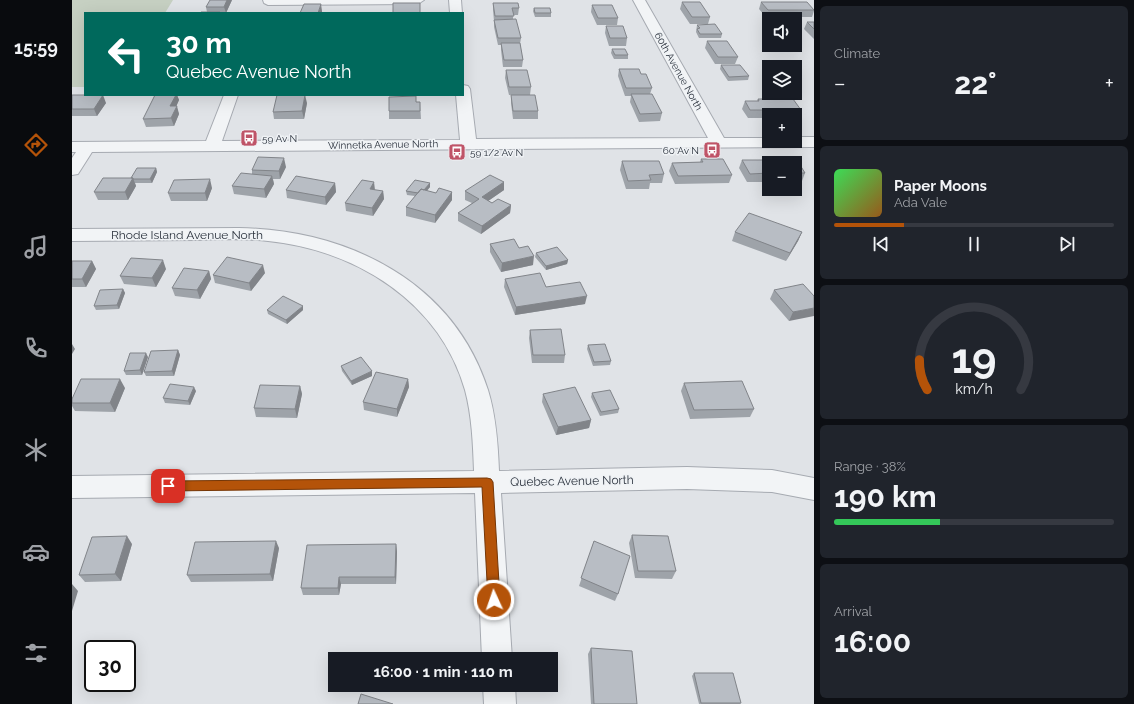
<!DOCTYPE html>
<html lang="en">
<head>
<meta charset="utf-8">
<style>
  :root { --surface:#171b24; --page:#20242c; --text:#f1f3f6; --muted:#9ea1a6; --line:#363941; --accent:#b45309 }
  body { margin:0; font-family:Raleway,sans-serif; background:var(--page); color:var(--text); height:100vh; display:flex; flex-direction:column; font-size:15px; white-space:nowrap }
  * { box-sizing:border-box; margin:0 }
  p { font-size:13px; color:var(--muted) }
  .icon { flex:none; width:22px; height:22px; fill:none; stroke:currentColor; stroke-width:2; stroke-linecap:round; stroke-linejoin:round }
  .map { position:relative; flex:1; overflow:hidden }
  .sheet { display:flex; flex-direction:column; gap:6px; padding:6px; background:#0d0f14; width:320px }
  .sheet>* { flex:none }
  .banner { position:absolute; left:12px; top:12px; width:380px; height:84px; border-radius:0px; box-shadow:0 4px 16px #0002; background:#00695c; color:#fff; overflow:hidden }
  .controls { position:absolute; left:690px; top:12px; display:grid; gap:8px }
  .controls a { display:grid; place-items:center; width:40px; height:40px; border-radius:0px; background:var(--surface); box-shadow:0 4px 16px #0002; font-size:20px }
  .speed { position:absolute; left:12px; top:640px; display:flex; gap:8px; font-size:20px; font-weight:700; text-align:center }
  .speed>* { display:grid; place-content:center; width:52px; height:52px; border-radius:50%; background:var(--surface); box-shadow:0 4px 16px #0002; line-height:1 }
  .speed .limit { border:2px solid #111; border-radius:6px; background:#fff; color:#111 }
  .pin { position:absolute; display:grid; place-items:center; width:34px; height:34px; color:#fff; margin:-17px; border-radius:8px; box-shadow:0 2px 6px #0006 }
  .me { position:absolute; width:44px; margin:-22px; rotate:357deg; stroke-linejoin:round; filter:drop-shadow(0 0 3px #0008) }
  .turn { display:flex; align-items:center; gap:14px; height:84px; padding:0 16px; font-size:18px }
  .turn .icon { width:52px; height:52px; stroke-width:2.5 }
  .turn b { display:block; font-size:28px; line-height:34px }
  .big { font-size:30px; font-weight:700; line-height:1.1 }
  .sheet .card { flex:1; display:flex; flex-direction:column; justify-content:center; gap:6px; min-width:0; padding:0 14px; border-radius:6px; background:var(--page) }
  .sheet .dial { align-items:center; gap:0 }
  .dial svg { height:104px; overflow:visible; fill:none; stroke:var(--line); stroke-width:7; stroke-linecap:round; text-anchor:middle }
  .dial text { fill:var(--text); stroke:none }
  .song { display:flex; align-items:center; gap:12px }
  .cover { width:48px; height:48px; border-radius:6px; background:linear-gradient(135deg,hsl(130 70% 55%),hsl(30 70% 35%)) }
  .played { height:4px; border-radius:2px; background:linear-gradient(90deg,var(--accent) 25%,var(--line) 25%) }
  .keys { display:flex; justify-content:space-around; direction:ltr }
  .heat { display:flex; justify-content:space-between; align-items:center; font-size:22px; direction:ltr }
  .charge { height:6px; border-radius:3px; background:linear-gradient(90deg,#34c759 38%,var(--line) 0) }
  .trip { position:absolute; left:256px; top:652px; width:230px; height:40px; border-radius:0px; background:var(--surface); box-shadow:0 4px 16px #0002; font-weight:700; line-height:40px; text-align:center }
  main { display:flex; flex:1; min-height:0 }
  .menu { display:flex; flex-direction:column; width:72px; justify-content:space-around; align-items:center; background:#090b0e; color:var(--muted) }
  .menu .icon { width:28px; height:28px }
  .menu .on { color:var(--accent) }
  .menu b { font-size:18px; color:var(--text) }
  .map>svg:first-child { display:block }
  .green { fill:#c6d0c2 }
  .lines { fill:none; stroke-linecap:round; stroke-linejoin:round }
  .minor-casing { stroke:#a6aab1; stroke-width:2 }
  .minor { fill:#f2f4f6; fill-rule:evenodd }
  .wall { fill:#9ea3a9 }
  .shaded-wall { fill:#818489 }
  .building { fill:#b8bdc4; stroke:#818489 }
  .route { fill:#b45309; stroke:#753606 }
  .labels { text-anchor:middle; stroke-width:3; stroke-linejoin:round; paint-order:stroke }
  .far-street-label { font-size:10px; fill:#2b323d; stroke:#eff2f5 }
  .far-poi-label { font-size:10px; fill:#2b323d; stroke:#eff2f5; text-anchor:start }
  .street-label { font-size:12px; fill:#2b323d; stroke:#eff2f5 }
</style>
</head>
<body>
<main>
<nav class="menu">
<b>15:59</b>
<svg class="icon on" aria-label="directions" viewBox="0 0 24 24"><path d="M12 3l9 9-9 9-9-9zM9 14v-3h6M13 9l2 2-2 2"/></svg>
<svg class="icon" aria-label="music" viewBox="0 0 24 24"><path d="M9 18V5l10-2v13"/><circle cx="6" cy="18" r="3"/><circle cx="16" cy="16" r="3"/></svg>
<svg class="icon" aria-label="phone" viewBox="0 0 24 24"><path d="M5 4h4l2 5-3 2q2 4 5 5l2-3 5 2v4C11 20 4 13 5 4z"/></svg>
<svg class="icon" aria-label="climate" viewBox="0 0 24 24"><path d="M12 3v18M4 7l16 10M4 17L20 7"/></svg>
<svg class="icon" aria-label="car" viewBox="0 0 24 24"><path d="M5 17H2v-5l4-1 3-4h7l3 4 3 1v5h-3M9 17h6M6 11h13"/><circle cx="7" cy="17" r="2"/><circle cx="17" cy="17" r="2"/></svg>
<svg class="icon" aria-label="filters" viewBox="0 0 24 24"><path d="M4 7h16M4 17h16"/><circle cx="9" cy="7" r="2"/><circle cx="15" cy="17" r="2"/></svg>
</nav>
<div class="map">
<svg width="742" height="704" viewBox="0 0 742 704">
  <rect width="100%" height="100%" fill="#e0e3e7"/>
  <!-- green -->
  <path class="green" d="M0,0H101L93,13H13V87H0Z"/>
  <g class="lines">
    <!-- minor casing -->
    <g class="minor-casing">
      <path id="minor" d="M191,0H352L346,4L196,5L192,3Z
        M377,0H389L390,13H378Z
        M561,0H573L652,138H697V141H723V137H742V147L20,152L6,174L0,175V158L4,152H0V142L134,141L152,95H166L150,141L388,140L384,95H391V85L396,86L398,89L404,139L636,138Z
        M167,228C276,230 381,281 416,390C424,416 426,444 427,471L615,467L700,470L742,478V500L700,492L615,489L429,493L440,659H410L403,493L0,498V476L402,471C401,444 400,416 393,390C368,302 284,250 196,241C172,238 148,239 124,240C83,240 41,241 0,241V229Z
        M411,685H443L444,704H412Z"/>
    </g>
    <!-- minor -->
    <use href="#minor" class="minor"/>
  </g>
  <!-- wall -->
  <path class="wall" d="M160,0L154,13H128L135,12L134,7Z
    M610,2L638,17L636,24H618L608,9Z
    M689,2L742,10V11L740,17H694L687,9Z
    M421,3L447,8L446,15H441V19L449,38L448,44L451,60L450,67H431L429,50V45H426L422,27V21L421,10Z
    M520,5L546,18L545,25H525L519,12Z
    M462,8L479,13V17H463L461,11Z
    M735,22H742V39L732,29Z
    M625,25L650,34L649,38H627L624,32Z
    M534,26L555,38L554,46H537L533,33Z
    M635,41L666,57L663,64H643L633,48Z
    M540,49L556,55V59H542L539,53Z
    M649,65L677,76L676,80L656,81L648,69Z
    M547,69L569,74L580,88L578,94L590,113L588,121L567,122L558,102L559,96H553L546,76Z
    M434,70L459,87L458,95H437L433,78Z
    M0,95L34,103L25,116H0Z
    M104,95H105L107,100L104,106L107,114L102,126L74,127L71,119Z
    M439,95L466,111V119H441L439,103Z
    M686,99L729,110L726,118H723V115H697V118H676L670,109L673,101H685Z
    M344,102H348L349,119H317V111Z
    M235,103L232,119H202L201,112Z
    M629,159L660,175L657,183L603,184L597,171L600,163L628,162Z
    M670,160H725L733,173L730,181H723V163H697V182H675L667,168Z
    M550,161L592,174L590,183H578L577,189H554L548,170Z
    M214,167L208,179H201L202,184L194,198L162,194L160,186L180,174V170Z
    M84,168L85,172L80,183H63L64,186L56,200H26L22,192L59,178Z
    M432,182V190L416,201L420,203L439,205L438,213L409,234L386,221V213L400,203L393,200V191Z
    M263,183L264,192L254,205L215,198L214,190Z
    M358,183V187L355,191L364,193L380,192V200L363,223L334,216V207L343,196L335,195L334,191Z
    M140,188L135,201H99L96,193Z
    M311,191L312,199L301,216L274,211L273,203Z
    M663,232H730L726,241L714,261L660,241Z
    M418,244L461,265L429,272L418,252Z
    M464,253L496,260L495,264L474,270L463,257Z
    M0,261H20L24,269L14,287H0Z
    M94,269L84,287L52,284L48,276Z
    M137,271L139,279L128,299L103,296L100,288Z
    M193,273L179,291L143,283L141,275Z
    M433,279L474,287L513,304L443,315L432,287Z
    M51,289L53,293L47,309L24,310L22,306Z
    M702,290L742,296L717,321L698,299Z
    M195,310H231L215,324L196,314Z
    M458,330L493,355L492,363H460L457,338Z
    M516,345L539,361L538,365L521,366L515,349Z
    M106,350L108,355L102,376H74L72,372Z
    M76,357L70,375H54L52,371Z
    M269,366L300,376L280,385L270,371Z
    M336,379L337,387L325,417L292,410L291,402Z
    M612,383L682,409L678,417L618,419L609,391Z
    M228,386L230,394L225,418L184,417L182,408Z
    M53,388L43,412L3,411L0,406V399Z
    M124,391L118,405L93,403L91,398Z
    M520,393L547,409L546,413L528,416L519,397Z
    M471,394L519,420L517,428L484,435L470,402Z
    M560,535L604,571L600,579L563,578L557,543Z
    M522,541L546,594L543,601L507,586Z
    M60,544L49,581L13,582L7,575Z
    M324,544L325,552L324,584H269L267,595H231L229,588Z
    M207,548L201,581L119,582L115,575Z
    M519,648L565,704H519L516,654Z
    M622,673L669,703L668,704H627L620,676Z"/>
  <!-- shaded-wall -->
  <path class="shaded-wall" d="M155,0H160L154,13L152,7Z
    M249,4L250,11V13H246Z
    M31,95L34,103L25,116L22,109Z
    M104,95H105L107,100L101,114L98,106Z
    M233,95L235,103L232,119L230,111Z
    M105,106L107,114L102,126L99,118Z
    M212,158L214,167L208,179L207,171Z
    M84,168L85,172L80,183L78,179Z
    M200,176L202,184L194,198L192,189Z
    M61,178L64,186L56,200L53,192Z
    M138,179L140,188L135,201L133,193Z
    M302,182L303,190L298,189Z
    M432,182V190L409,206L410,197Z
    M263,183L264,192L254,205L253,197Z
    M358,183V187L349,197V193Z
    M311,191L312,199L301,216L300,208Z
    M380,192V200L363,223V215Z
    M439,205L438,213L409,234L410,226Z
    M730,232L726,241L714,261L718,253Z
    M462,256L461,265L429,272L430,263Z
    M91,260L94,269L84,287L80,278Z
    M496,260L495,264L474,270V266Z
    M20,261L24,269L14,287L10,279Z
    M191,265L193,273L179,291L177,283Z
    M137,271L139,279L128,299L125,290Z
    M51,289L53,293L47,309L45,305Z
    M515,296L513,304L443,315L444,307Z
    M231,306V310L215,324L214,320Z
    M742,308V316L717,321L721,312Z
    M0,344L3,349L0,354Z
    M106,350L108,355L102,376L100,371Z
    M74,353L76,357L70,375L68,370Z
    M300,371V376L280,385L279,381Z
    M48,379L53,388L43,412L38,403Z
    M336,379L337,387L325,417V409Z
    M228,386L230,394L225,418L223,409Z
    M122,387L124,391L118,405L116,401Z
    M519,420L517,428L484,435L486,427Z
    M55,536L60,544L49,581L43,574Z
    M204,541L207,548L201,581L198,574Z
    M324,544L325,552L324,584L323,577Z
    M267,577L269,584L267,595L266,588Z
    M0,584L6,591L0,611Z"/>
  <!-- building -->
  <path class="building" d="M138,0H155L152,7H134Z
    M610,2H628L638,17H620Z
    M689,2H735L742,10H696Z
    M321,3H348V13H321Z
    M421,3H446L447,8H440L442,16H423Z
    M232,4H249L246,13H228Z
    M520,5H540L546,18H526Z
    M462,8H478L479,13H463Z
    M129,12H148V13H128Z
    M444,19L449,38H426L422,20Z
    M735,22H742V29Z
    M643,24L650,34H628L625,29L628,28L625,25Z
    M534,26H551L555,38H538Z
    M635,41H655L666,57H646Z
    M429,43H448L451,60H432Z
    M540,49H553L556,55H543Z
    M649,65H668L677,76L657,77Z
    M547,69H567L569,74H574L580,88H554Z
    M434,70H455L459,87H437Z
    M559,94H580L590,113L568,114Z
    M0,95H31L22,109H0Z
    M83,95H104L98,106H105L99,118L71,119Z
    M205,95H233L230,111L201,112Z
    M439,95H463L466,111H441Z
    M344,96V102H348V111H317V97Z
    M686,99H721L729,110H678L673,101H687Z
    M186,157L212,158L207,171L180,170Z
    M629,159H651L660,175L606,176L600,163L631,162Z
    M670,160H725L733,173H723V163H697V173L678,174Z
    M550,161H587L592,174L577,175L579,180L556,181Z
    M65,168H84L78,179H61V178H59Z
    M169,173L200,176L192,189L160,186Z
    M418,175L432,182L410,197L420,203L426,199L439,205L410,226L386,213L407,199L393,191Z
    M224,176L263,183L253,197L214,190Z
    M31,178H61L53,192H22Z
    M138,179L133,193H96L102,180Z
    M290,180L302,182L298,189L311,191L300,208L273,203Z
    M343,180L358,183L352,190L349,189L346,193L334,191Z
    M367,188L380,192L363,215L334,207L349,189L364,193Z
    M677,213L730,232L718,253L663,232Z
    M442,239L447,248L456,246L462,256L430,263L418,244Z
    M485,247L496,260L474,266L464,253Z
    M155,257L191,265L177,283L141,275Z
    M59,258L91,260L80,278L48,276Z
    M0,261H20L10,279H0Z
    M112,268L137,271L125,290L100,288Z
    M468,273L474,287L508,282L515,296L444,307L433,279Z
    M731,284L742,296V308L721,312L702,290Z
    M51,289L45,305L22,306L28,290Z
    M211,296L231,306L214,320L195,310Z
    M489,329L493,355H461L458,330Z
    M533,344L539,361L522,362L516,345Z
    M106,350L100,371L72,372L79,351Z
    M58,353H74L68,370L52,371Z
    M289,357L300,371L279,381L269,366Z
    M304,372L336,379L325,409L291,402Z
    M9,379H48L38,403H0V399Z
    M670,381L682,409L622,410L612,383Z
    M98,384L122,387L116,401L91,398Z
    M188,385L228,386L223,409L182,408Z
    M503,387L519,420L486,427L471,394Z
    M538,390L547,409L529,412L520,393Z
    M560,535L596,536L604,571H566Z
    M55,536L43,574L7,575L20,537Z
    M204,541L198,574L115,575L123,542Z
    M522,541L558,556L546,594L509,578Z
    M324,544L323,577H267L266,588H229L235,545Z
    M519,648L560,651L565,704H522Z
    M622,673H661L669,703H629Z
    M289,694L321,704H286Z"/>
  <!-- route -->
  <path class="route" d="M415,478L419,479L421,482L428,600L426,604L422,606L418,604L416,600L410,487L96,491L92,489L90,486L92,483L96,481Z"/>
  <!-- icons -->
  <defs>
    <g id="bus-square" transform="scale(0.9)"><rect x="-9" y="-9" width="18" height="18" rx="4" fill="#bf5367" stroke="#eff2f5"/><path d="M-5-6H5V4H4V6H2V4H-2V6H-4V4H-5ZM-3.5-4V0h7V-4ZM-3.5 1.2v1.5H-2V1.2ZM2 1.2v1.5H3.5V1.2Z" fill="#fff"/></g>
  </defs>
  <g fill-rule="evenodd">
    <use href="#bus-square" x="177" y="138"/>
    <use href="#bus-square" x="640" y="150"/>
    <use href="#bus-square" x="385" y="152"/>
  </g>
  <g class="labels">
    <!-- far-street labels -->
    <g class="far-street-label">
      <text transform="translate(607 71) rotate(61)" y="4">60th Avenue North</text>
      <text transform="translate(311 144) rotate(-1)" y="4">Winnetka Avenue North</text>
    </g>
    <!-- far-poi labels -->
    <g class="far-poi-label">
      <text x="190" y="142">59 Av N</text>
      <text x="627" y="154" text-anchor="end">60 Av N</text>
      <text x="398" y="156">59 1/2 Av N</text>
    </g>
    <!-- street labels -->
    <g class="street-label">
      <text x="115" y="239">Rhode Island Avenue North</text>
      <text transform="translate(500 481) rotate(-1)" y="4">Quebec Avenue North</text>
    </g>
  </g>
</svg>
<div class="controls">
<a><svg class="icon" aria-label="sound" viewBox="0 0 24 24"><path d="M4 9h4l5-4v14l-5-4H4zM17 9q2 3 0 6"/></svg></a>
<a><svg class="icon" aria-label="layers" viewBox="0 0 24 24"><path d="M12 4l9 5-9 5-9-5zM3 14l9 5 9-5"/></svg></a>
<a>+</a>
<a>−</a>
</div>
<div class="speed"><div class="limit">30</div></div>
<div class="pin" style="left:96px;top:486px;background:#d93025"><svg class="icon" aria-label="arrive" viewBox="0 0 24 24"><path d="M6 21V4h12l-3 4 3 4H6"/></svg></div>
<svg class="me" style="left:422px;top:600px" viewBox="-20 -20 40 40"><circle r="17" fill="#b45309" stroke="#fff" stroke-width="3"/><path d="M0-11L8 9 0 5-8 9z" fill="#fff"/></svg>
<div class="trip">16:00 · 1 min · 110 m</div>
<div class="banner">
<div class="turn"><svg class="icon" aria-label="left" viewBox="0 0 24 24"><path d="M17 20v-9H6M10 6l-5 5 5 5"/></svg><div><b>30 m</b>Quebec Avenue North</div></div>
</div>
</div>
<section class="sheet">
<div class="card"><p>Climate</p>
<div class="heat"><a>−</a><b class="big">22°</b><a>+</a></div>
</div>
<div class="card">
<div class="song"><i class="cover"></i><div><b>Paper Moons</b><p>Ada Vale</p></div></div>
<div class="played"></div>
<div class="keys"><svg class="icon" aria-label="previous" viewBox="0 0 24 24"><path d="M18 5L8 12l10 7zM5 5v14"/></svg><svg class="icon" aria-label="pause" viewBox="0 0 24 24"><path d="M8 5v14M16 5v14"/></svg><svg class="icon" aria-label="next" viewBox="0 0 24 24"><path d="M6 5l10 7-10 7zM19 5v14"/></svg></div>
</div>
<div class="card dial"><svg viewBox="0 0 100 80">
<path d="M14 69A42 42 0 1 1 86 69"/>
<path d="M14 69A42 42 0 0 1 8 46" stroke="#b45309"/>
<text x="50" y="56" font-size="32" font-weight="700">19</text>
<text x="50" y="72" font-size="11">km/h</text>
</svg></div>
<div class="card"><p>Range · 38%</p><b class="big">190 km</b><div class="charge"></div></div>
<div class="card"><p>Arrival</p><b class="big">16:00</b></div>
</section>
</main>
</body>
</html>
